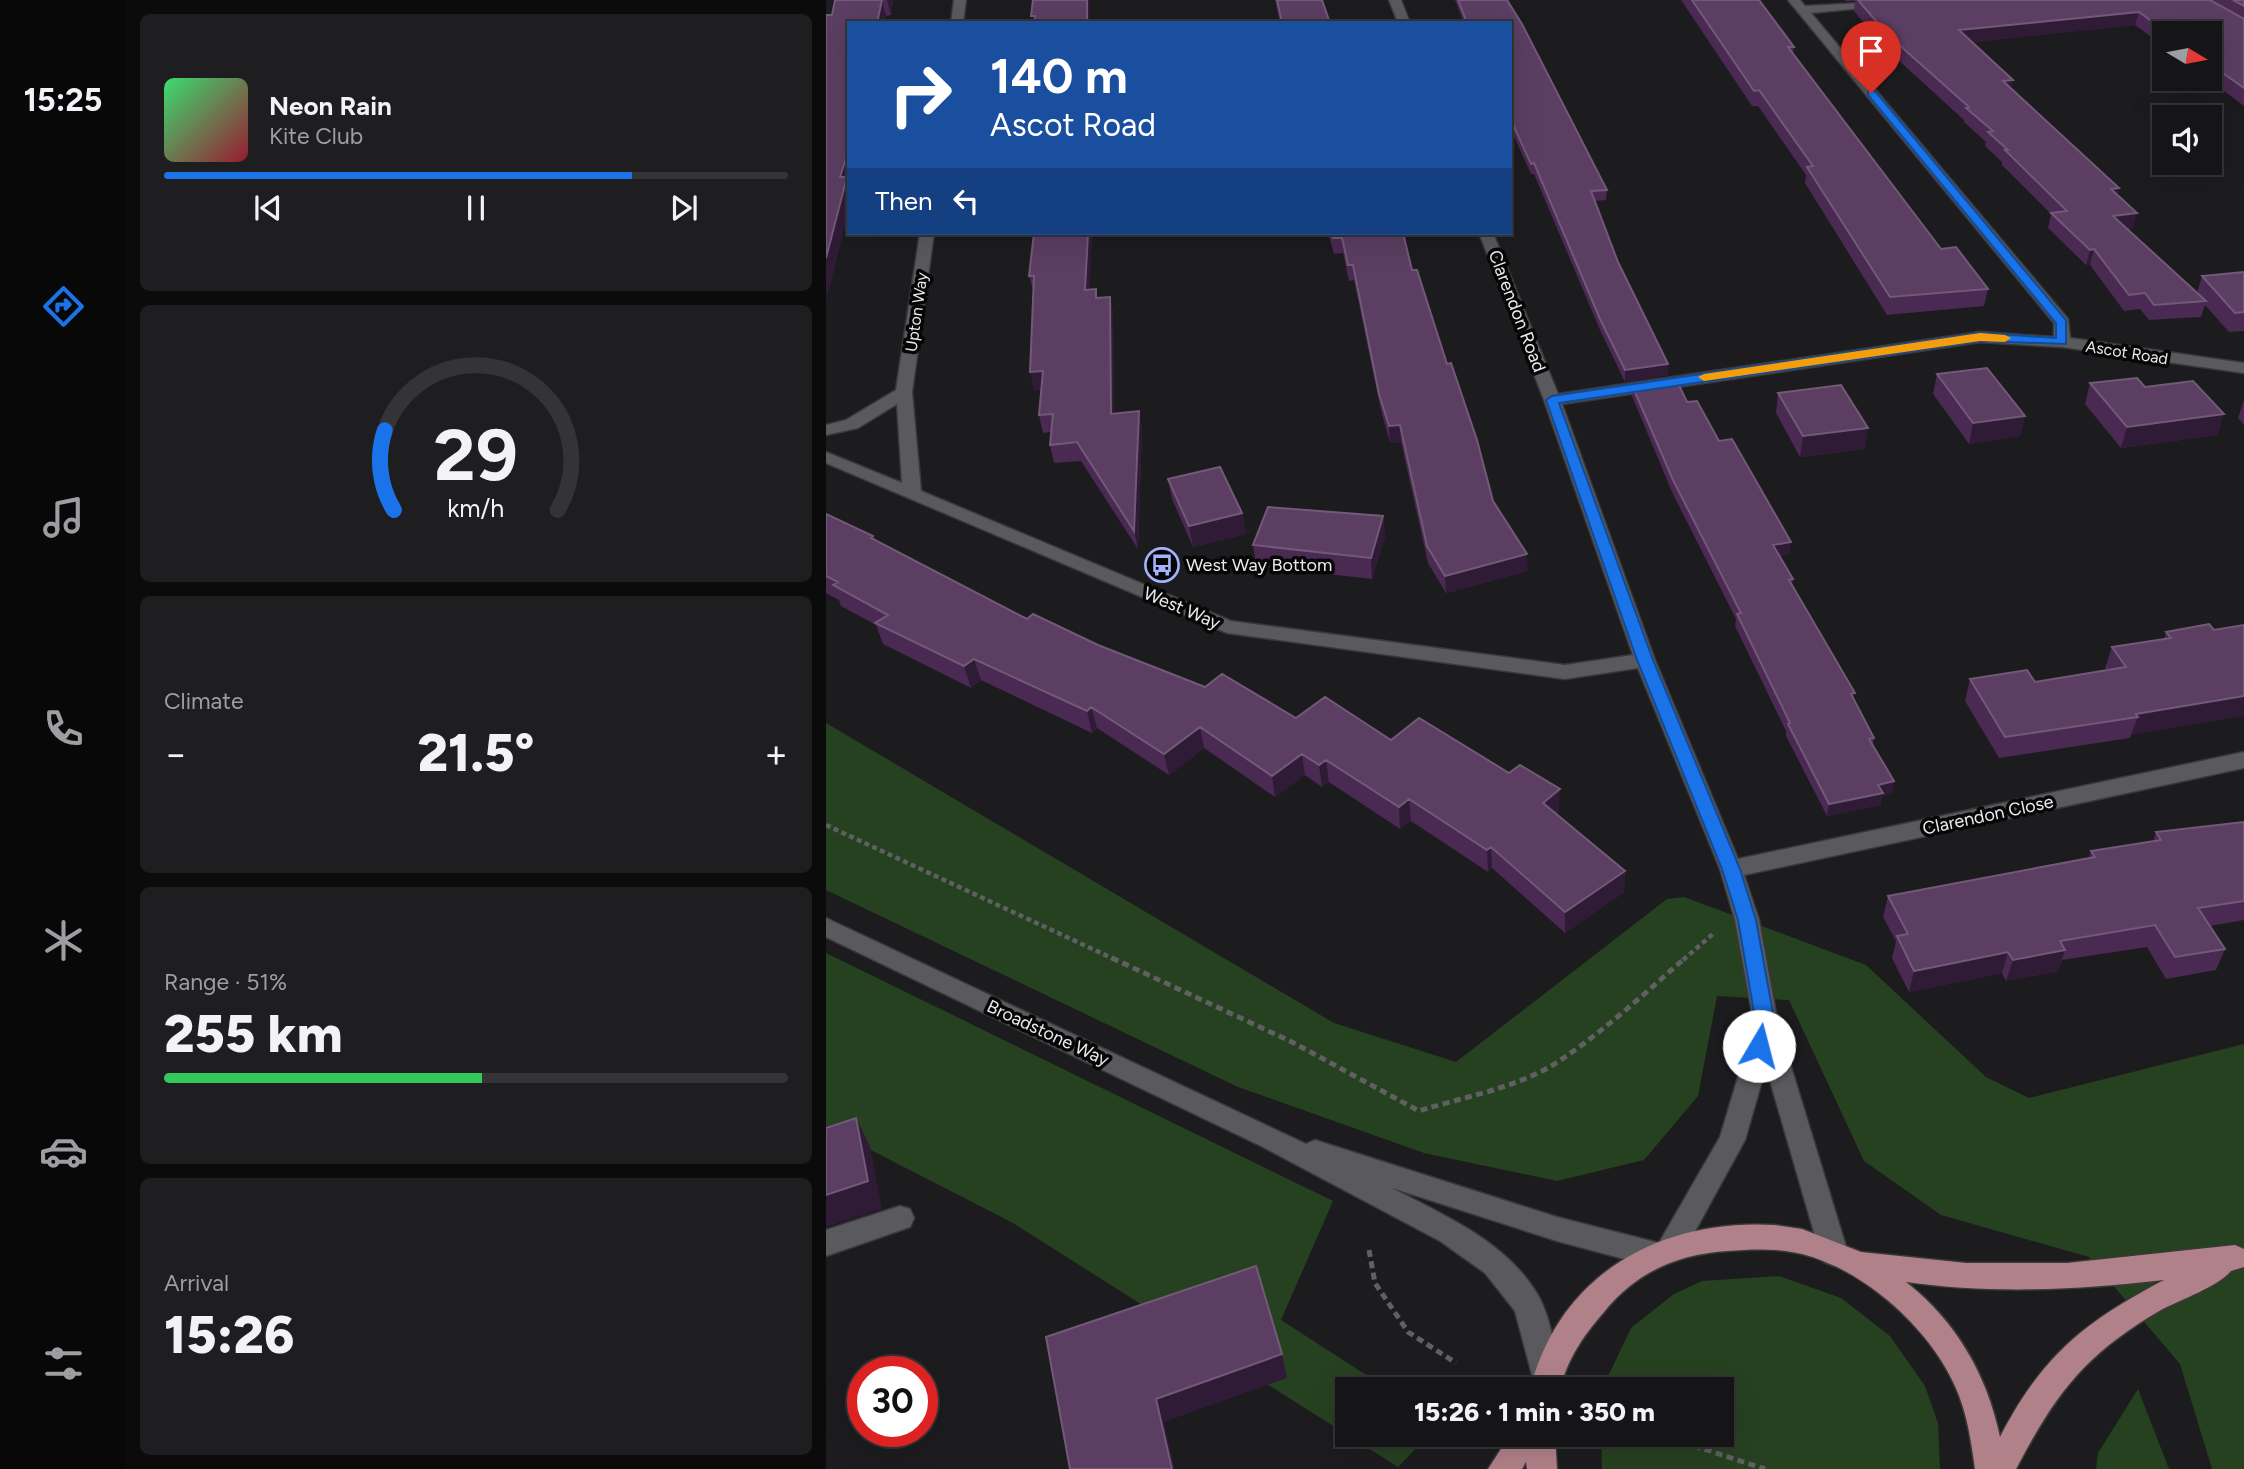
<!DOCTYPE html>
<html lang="en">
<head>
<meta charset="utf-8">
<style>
  :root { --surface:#151416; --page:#1e1d1f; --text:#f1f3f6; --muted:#9d9ea1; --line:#343335; --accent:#1a73e8 }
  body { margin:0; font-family:Figtree,sans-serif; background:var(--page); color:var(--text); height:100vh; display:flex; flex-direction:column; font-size:26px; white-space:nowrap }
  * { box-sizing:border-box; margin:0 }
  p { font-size:23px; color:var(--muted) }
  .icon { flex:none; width:38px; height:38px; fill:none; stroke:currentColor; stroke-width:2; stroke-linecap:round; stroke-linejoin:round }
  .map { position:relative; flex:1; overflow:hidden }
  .sheet { display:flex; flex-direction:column; gap:14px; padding:14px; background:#0c0b0c; width:700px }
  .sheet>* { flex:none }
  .hud { position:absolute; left:21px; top:21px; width:665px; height:214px; border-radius:0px; box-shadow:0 7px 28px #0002,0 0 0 2px var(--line); background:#1a4fa0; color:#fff; overflow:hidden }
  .needle { width:46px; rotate:100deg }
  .controls { position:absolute; left:1326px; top:21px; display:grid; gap:14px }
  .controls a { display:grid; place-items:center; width:70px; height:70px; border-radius:0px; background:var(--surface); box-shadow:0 7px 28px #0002,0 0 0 2px var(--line); font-size:35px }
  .speed { position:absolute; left:21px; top:1356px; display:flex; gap:14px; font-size:35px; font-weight:700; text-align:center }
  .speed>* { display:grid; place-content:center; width:91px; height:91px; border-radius:50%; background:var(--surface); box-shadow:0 7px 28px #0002,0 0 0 2px var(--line); line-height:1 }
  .speed .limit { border:10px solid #d22; background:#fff; color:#111 }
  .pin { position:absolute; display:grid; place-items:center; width:60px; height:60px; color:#fff; margin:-72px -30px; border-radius:50% 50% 50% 0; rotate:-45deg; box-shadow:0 0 7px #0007 }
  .pin .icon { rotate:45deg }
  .me { position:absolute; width:77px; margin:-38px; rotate:8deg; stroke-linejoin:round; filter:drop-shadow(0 0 5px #0008) }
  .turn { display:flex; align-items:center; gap:24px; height:147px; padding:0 28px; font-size:32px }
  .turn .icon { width:91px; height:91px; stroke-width:2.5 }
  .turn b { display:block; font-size:49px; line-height:60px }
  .then { display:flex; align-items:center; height:66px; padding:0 28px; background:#0003; gap:14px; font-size:26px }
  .big { font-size:52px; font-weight:800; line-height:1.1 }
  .sheet .widget { flex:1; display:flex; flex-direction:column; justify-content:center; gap:10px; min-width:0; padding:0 24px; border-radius:10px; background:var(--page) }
  .sheet .dial { align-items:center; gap:0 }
  .dial svg { height:182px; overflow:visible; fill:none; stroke:var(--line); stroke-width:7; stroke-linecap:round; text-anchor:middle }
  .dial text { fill:var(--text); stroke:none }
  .song { display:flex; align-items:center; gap:21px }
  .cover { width:84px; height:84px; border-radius:10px; background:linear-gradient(135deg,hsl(140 70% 55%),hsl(350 70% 35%)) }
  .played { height:7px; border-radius:4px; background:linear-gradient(90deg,var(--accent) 75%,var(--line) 75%) }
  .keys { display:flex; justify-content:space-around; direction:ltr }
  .heat { display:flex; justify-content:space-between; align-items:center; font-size:38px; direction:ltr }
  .charge { height:10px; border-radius:5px; background:linear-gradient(90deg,#34c759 51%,var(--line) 0) }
  .trip { position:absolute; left:509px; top:1377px; width:399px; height:70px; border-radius:0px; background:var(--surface); box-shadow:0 7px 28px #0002,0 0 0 2px var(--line); font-weight:800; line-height:70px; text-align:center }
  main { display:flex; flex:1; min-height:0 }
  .tab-bar { display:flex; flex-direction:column; width:126px; justify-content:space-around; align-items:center; background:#080809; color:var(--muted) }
  .tab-bar .icon { width:49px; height:49px }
  .tab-bar .on { color:var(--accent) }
  .tab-bar b { font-size:32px; color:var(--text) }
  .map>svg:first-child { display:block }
  .green { fill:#264120 }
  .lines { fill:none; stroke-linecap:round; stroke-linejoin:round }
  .minor-casing { stroke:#39383a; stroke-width:3 }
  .major-casing { stroke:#39383a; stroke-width:3 }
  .path-far1 { stroke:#605f62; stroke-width:4.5; stroke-dasharray:5 3.5; stroke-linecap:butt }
  .path { stroke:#605f62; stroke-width:5; stroke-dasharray:7 4.5; stroke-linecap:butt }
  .minor { fill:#5a595d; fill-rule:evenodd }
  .major { fill:#b18189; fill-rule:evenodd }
  .wall { fill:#4a2952 }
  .shaded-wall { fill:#301b36 }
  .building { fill:#5b3e62; stroke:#725978; stroke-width:2 }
  .route { fill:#1a73e8; stroke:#114b97; stroke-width:2 }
  .slow { fill:#f59e0b }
  .labels { text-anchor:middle; stroke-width:7; stroke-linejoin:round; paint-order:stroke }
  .far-street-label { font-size:16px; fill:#ebeaed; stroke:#070607 }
  .street-label { font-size:18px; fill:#ebeaed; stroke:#070607 }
  .poi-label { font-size:18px; fill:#ebeaed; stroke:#070607; text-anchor:start }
</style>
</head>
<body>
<main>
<nav class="tab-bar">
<b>15:25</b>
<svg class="icon on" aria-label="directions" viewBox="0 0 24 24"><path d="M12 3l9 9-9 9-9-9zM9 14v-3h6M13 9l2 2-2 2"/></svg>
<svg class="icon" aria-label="music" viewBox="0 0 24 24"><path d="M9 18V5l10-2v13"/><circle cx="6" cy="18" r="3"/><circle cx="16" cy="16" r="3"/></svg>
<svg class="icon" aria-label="phone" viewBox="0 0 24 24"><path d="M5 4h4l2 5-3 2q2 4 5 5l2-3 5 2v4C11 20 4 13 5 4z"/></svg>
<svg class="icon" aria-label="climate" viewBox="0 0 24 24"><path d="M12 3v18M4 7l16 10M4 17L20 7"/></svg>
<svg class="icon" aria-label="car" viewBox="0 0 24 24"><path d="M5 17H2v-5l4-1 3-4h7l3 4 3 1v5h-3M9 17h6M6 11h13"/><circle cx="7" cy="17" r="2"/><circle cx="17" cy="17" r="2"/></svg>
<svg class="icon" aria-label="filters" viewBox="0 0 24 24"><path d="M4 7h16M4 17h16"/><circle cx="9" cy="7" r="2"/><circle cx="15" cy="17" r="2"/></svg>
</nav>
<section class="sheet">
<div class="widget">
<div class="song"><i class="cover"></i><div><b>Neon Rain</b><p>Kite Club</p></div></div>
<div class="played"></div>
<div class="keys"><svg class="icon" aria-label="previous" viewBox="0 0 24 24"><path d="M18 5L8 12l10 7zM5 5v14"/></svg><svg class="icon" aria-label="pause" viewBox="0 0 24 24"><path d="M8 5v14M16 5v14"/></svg><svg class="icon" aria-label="next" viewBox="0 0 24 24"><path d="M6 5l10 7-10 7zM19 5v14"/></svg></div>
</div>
<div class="widget dial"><svg viewBox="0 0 100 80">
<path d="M14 69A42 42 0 1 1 86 69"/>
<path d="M14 69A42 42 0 0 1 10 34" stroke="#1a73e8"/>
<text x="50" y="56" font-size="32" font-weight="700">29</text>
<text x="50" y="72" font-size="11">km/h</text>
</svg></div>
<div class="widget"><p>Climate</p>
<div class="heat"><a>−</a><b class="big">21.5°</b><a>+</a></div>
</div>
<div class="widget"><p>Range · 51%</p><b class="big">255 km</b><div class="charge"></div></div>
<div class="widget"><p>Arrival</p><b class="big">15:26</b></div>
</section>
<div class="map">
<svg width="1418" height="1469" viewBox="0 0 1418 1469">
  <rect width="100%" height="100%" fill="#1c1b1e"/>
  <!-- green -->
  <path class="green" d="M0,723L508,1023L630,1062L841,899L858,897L1040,965L1160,1077L1203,1098L1418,1044V1469H1386L1354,1364L1263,1257L1115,1215L1038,1161L963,1000L891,996L872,1096L818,1160L731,1181L598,1153L412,1087L0,890Z
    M0,953L507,1201L455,1320L562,1389L522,1390V1435H603L572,1467L187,1223L0,1127Z
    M953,1276L1015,1298L1064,1336L1099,1386L1112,1423L1114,1469H776L775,1435H896V1390L776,1389L805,1328L848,1294L876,1281Z
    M1312,1389L1343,1469H1270L1272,1453Z"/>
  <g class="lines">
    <!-- minor casing -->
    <g class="minor-casing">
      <path id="minor" d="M128,0H140L137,23H125Z
        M563,0H575L584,23H572Z
        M962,0H974L979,6L1094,0L1088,3L985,13L1242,319L1244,338L1418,363V373L1236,347L1154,342L736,404L829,660L912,859L1418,752V768L918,875L933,920L952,1024L1022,1253L1018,1262L1008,1266L998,1262L994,1253L940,1067L919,1140L856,1255L846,1259L841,1257L838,1263L828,1267L731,1241L566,1188C619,1216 682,1242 713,1297C726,1321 729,1355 736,1381L732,1390H710L689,1311L659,1273L614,1241L435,1146L0,937V918L480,1144L489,1140L731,1217L833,1243L894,1137L928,1024L909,920L894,869L812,668L739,679L401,633L0,463V452L76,483L71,404L32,428L0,435V425L20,420L70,390L94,233H108L86,392L95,491L405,621L739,665L807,655L718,400L653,233H667L732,394L1154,332L1228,337V323Z
        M74,1206L84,1209L88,1218L84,1227L0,1256V1230Z"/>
    </g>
    <!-- major casing -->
    <g class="major-casing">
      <path id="major" d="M949,1225L976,1229L1035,1252L1140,1263H1241L1409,1245L1418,1249V1267L1405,1271C1393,1286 1354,1300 1335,1310C1259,1354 1230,1393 1190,1469H1149C1145,1441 1141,1412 1129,1386C1103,1328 1039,1270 976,1254C952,1248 927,1249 902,1251C852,1254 810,1272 778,1312C758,1335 741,1359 734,1390H704C733,1273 836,1218 949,1225ZM1338,1280C1258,1322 1216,1356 1174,1437C1161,1375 1130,1321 1080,1282C1166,1294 1251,1290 1338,1280Z
        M684,1435H729L731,1469H701L700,1462L696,1469H662Z"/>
    </g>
    <!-- path-far1 -->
    <path class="path-far1" d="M0,825L290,960
      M857,960L888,933"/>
    <!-- path -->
    <path class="path" d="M286,958L466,1042L593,1111C637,1097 691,1088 730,1063C776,1033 818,994 859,958
      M543,1250L549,1283L582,1332L630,1363
      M835,1435L939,1469"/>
    <!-- minor -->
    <use href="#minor" class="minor"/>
    <!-- major -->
    <use href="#major" class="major"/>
  </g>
  <!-- wall -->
  <path class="wall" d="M9,0H67L65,15L60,16L59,23H23V208L0,300V17L6,15Z
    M449,0H496L504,23H454Z
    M629,0H681L781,190L780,200L769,201L792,262L842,364V375L799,382L774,330L708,174H705L684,128V23H638Z
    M855,0H933L968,47L967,54L1115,249L1162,289L1158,306L1061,315L979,183L980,175L932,106H926Z
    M1018,0H1418V106L1382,79H1384V33H1339V47L1309,25L1146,42L1185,89L1292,196L1307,228L1301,229L1371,293L1376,276L1418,272V331L1403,332L1379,305L1375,317L1323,320L1314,309L1298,311L1264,265H1260L1222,228L1225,214L1176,165V162L1159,146L1160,142L1138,122V120L1059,48L1028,11L1029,1H1020Z
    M208,233H266L263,290L272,298L284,297L287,314L288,413L313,411L316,429L312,549L255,461L228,463L224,445L225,432L217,433L213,415L216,389L208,390V293L203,276Z
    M502,233H577L586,270L621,364L667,501L702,571L620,593L602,563L575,442L564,443L555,410L528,280L523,281L517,253L508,254Z
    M1111,374L1199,416L1194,436L1143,444L1107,394Z
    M1264,383L1319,387L1392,435L1295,448L1259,404Z
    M806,385L861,402L893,441L963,554L953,556L967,579L966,585L1048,738L1047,746L1068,781L1065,794L1056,796L1054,805L1001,816L960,736V731L909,626L910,619L846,492L806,396Z
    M952,393L1039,449L974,457L950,413Z
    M1418,400V425L1412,418Z
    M342,479L416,513L420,534L367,547L346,499Z
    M0,514L47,536L49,540L201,619L379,687L470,718L565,740L733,811L730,814L799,871L798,892L739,933L666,868L662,872L585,821L574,829L503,782L496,787L479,775L449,797L378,748L343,775L271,728L266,733L155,680L145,688L57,644L50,625L15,606L13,600L0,593Z
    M557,516L559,537L546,579L430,566L427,545Z
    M1383,624L1305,735L1304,738L1173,758L1139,701L1144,679L1209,682L1281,670L1279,668L1286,647L1338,639L1340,632Z
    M1418,822V920L1384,926L1399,949L1390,970L1340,979L1321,947L1236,960L1232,971L1180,981L1176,973L1083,992L1066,958L1070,941L1057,917L1062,896L1263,858L1265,851L1327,841L1330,832Z"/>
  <!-- shaded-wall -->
  <path class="shaded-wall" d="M56,0L60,16L59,23H51Z
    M61,0H67L65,15Z
    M261,0H264V23H261Z
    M1313,12L1309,25L1130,44L1133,30Z
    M1187,80L1184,94L1177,81Z
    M23,149V208L0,300V258L14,177Z
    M1293,188L1290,204L1285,189Z
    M1311,213L1307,228L1283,232L1287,216Z
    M262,233H266L263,307L259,290Z
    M1268,249L1264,265H1260L1264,250Z
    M284,297L287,314L288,432L285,414Z
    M842,364V375L799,382V370Z
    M217,371L222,389L208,390L204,372Z
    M313,411L316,429L312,549L308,531Z
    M1398,414L1392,435L1295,448L1301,427Z
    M1199,416L1194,436L1143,444L1147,423Z
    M574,425L575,442L564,443L563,426Z
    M1042,428L1039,449L974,457L977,436Z
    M416,513L420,534L367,547L363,526Z
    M557,516L559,537L546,579L545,558Z
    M965,542L963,554L945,557L947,545Z
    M701,554L702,571L620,593L619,576Z
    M148,659L155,680L145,688L138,666Z
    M1418,696V716L1305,735L1312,717L1310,714Z
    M265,707L271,728L266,733L261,711Z
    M374,727L378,748L343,775L338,754Z
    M476,754L479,775L449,797L446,776Z
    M500,760L503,782L496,787L493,765Z
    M1068,781L1065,794L1056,796L1054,805L1001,816L1003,804L1052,785Z
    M734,789L733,811L717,825V803Z
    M583,799L585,821L574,829L573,807Z
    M665,847L666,868L662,872L661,850Z
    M799,871L798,892L739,933V912Z
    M1239,950L1232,971L1180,981L1187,960Z
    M1182,952L1176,973L1083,992L1088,971Z
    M30,1118L44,1146L56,1209L0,1227V1195Z
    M456,1354L461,1378L338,1422L349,1469H346L330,1399Z"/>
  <!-- building -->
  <path class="building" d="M9,0H56L51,23H23V149L14,177H21L0,258V15H6Z
    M207,0H261V22H265V23H208L209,16H205Z
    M451,0H496L504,23H456Z
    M632,0H681L696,24L781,190L765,191L792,262L842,364L799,370L774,319L708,163L705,164L684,118V23H641Z
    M866,0H933L968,47H962L1115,249L1130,247L1162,289L1064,297L981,167L987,166L933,90L928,91Z
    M1032,0H1384L1418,19V88L1384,64V33H1342L1313,12L1133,30L1187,80L1177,81L1293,188L1285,189L1311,213L1287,216L1380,301L1328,305L1319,293L1303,295L1268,249L1264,250L1225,213L1241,211L1179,150H1182L1162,132L1167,131L1140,108L1143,107L1061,34Z
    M1407,0H1418V6Z
    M208,233H262L259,290L270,289V298L284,297L285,414L313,411L308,531L251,442L224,445L227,414L213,415L217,371L204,372L208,276H203Z
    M505,233H577L586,270H591L621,364L625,363L651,440L667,501L701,554L619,576L601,546L574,425L563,426L553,394L527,265H522L516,238H507Z
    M1418,272V312L1409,313L1376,276Z
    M1161,368L1199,416L1147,423L1111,374Z
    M1311,378L1319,387L1367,381L1398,414L1301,427L1264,383Z
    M850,379L861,402L871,401L893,441L906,439L965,542L947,545L967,579L963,580L1029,693L1025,694L1048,738L1043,739L1068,781L1052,785L1057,793L1003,804L962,724L964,723L911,614L915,613L847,480L806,385Z
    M1015,385L1042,428L977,436L952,393Z
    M394,467L416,513L363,526L342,479Z
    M442,507L557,516L545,558L427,545Z
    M0,514L47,536L45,538L201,619L207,614L272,645L379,687L396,674L470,718L499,697L565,740L593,718L683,773L694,765L734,789L717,803L799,871L739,912L665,847L661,850L583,799L573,807L500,760L493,765L476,754L446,776L374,727L338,754L265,707L261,711L148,659L138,666L49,623L62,615L7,585L12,582L0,576Z
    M1383,624L1388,630L1418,625V696L1310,714L1312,717L1179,737L1144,679L1201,670L1209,682L1300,667L1286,647L1345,638L1340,632Z
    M1418,822V901L1372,908L1399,949L1349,957L1329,925L1234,941L1239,950L1187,960L1182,952L1088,971L1071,936L1082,934L1062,896L1269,857L1265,851L1335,840L1330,832Z
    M30,1118L42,1181L0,1195V1128Z
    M430,1266L456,1354L330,1399L346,1469H244L220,1337Z"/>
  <!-- route -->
  <path class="route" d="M1042,91H1049L1240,320V344L1154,341L733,403L827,660L914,869L930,920L949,1024L939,1051H926L923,1046L930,1024L912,920L896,869L811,660L720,400L726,396L1154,333L1230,338V323L1042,95Z"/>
  <!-- slow -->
  <path class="slow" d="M1154,333L1179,335L1185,338L1179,342L1154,341L878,381L872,377L878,374Z"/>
  <!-- icons -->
  <defs>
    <g id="bus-ring" transform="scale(1.75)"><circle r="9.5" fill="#070607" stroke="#a2b2fd" stroke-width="1.5"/><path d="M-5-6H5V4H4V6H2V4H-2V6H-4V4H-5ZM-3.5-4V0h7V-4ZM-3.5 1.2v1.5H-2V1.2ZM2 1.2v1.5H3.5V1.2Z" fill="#a2b2fd"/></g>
  </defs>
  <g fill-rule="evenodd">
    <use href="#bus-ring" x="336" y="565"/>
  </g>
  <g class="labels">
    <!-- far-street labels -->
    <g class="far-street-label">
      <text transform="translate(90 312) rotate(-82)" y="6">Upton Way</text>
      <text transform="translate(1301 352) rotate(9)" y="6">Ascot Road</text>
    </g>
    <!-- street labels -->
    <g class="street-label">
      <text transform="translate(691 311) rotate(69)" y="6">Clarendon Road</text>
      <text transform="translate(356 608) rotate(23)" y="6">West Way</text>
      <text transform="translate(1162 815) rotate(-12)" y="6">Clarendon Close</text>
      <text transform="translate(222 1033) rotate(25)" y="6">Broadstone Way</text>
    </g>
    <!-- poi labels -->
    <g class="poi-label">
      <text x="360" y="571">West Way Bottom</text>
    </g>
  </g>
</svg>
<div class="controls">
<a><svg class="needle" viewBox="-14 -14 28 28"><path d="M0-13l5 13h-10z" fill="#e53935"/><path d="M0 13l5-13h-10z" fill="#9d9ea1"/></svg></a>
<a><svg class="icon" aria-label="sound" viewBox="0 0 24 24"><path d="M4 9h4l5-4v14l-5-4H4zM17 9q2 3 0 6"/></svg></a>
</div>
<div class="speed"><div class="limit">30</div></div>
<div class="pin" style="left:1045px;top:93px;background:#d93025"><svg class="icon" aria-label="arrive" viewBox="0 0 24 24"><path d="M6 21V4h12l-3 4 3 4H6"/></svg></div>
<svg class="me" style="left:933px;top:1046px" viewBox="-20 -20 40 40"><circle r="19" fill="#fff"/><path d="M0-13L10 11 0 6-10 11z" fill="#1a73e8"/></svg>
<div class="trip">15:26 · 1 min · 350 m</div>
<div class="hud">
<div class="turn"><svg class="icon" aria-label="right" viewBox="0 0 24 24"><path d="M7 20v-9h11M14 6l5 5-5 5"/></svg><div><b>140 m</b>Ascot Road</div></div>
<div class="then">Then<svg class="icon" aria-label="left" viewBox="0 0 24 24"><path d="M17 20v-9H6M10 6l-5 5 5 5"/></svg></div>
</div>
</div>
</main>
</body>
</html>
